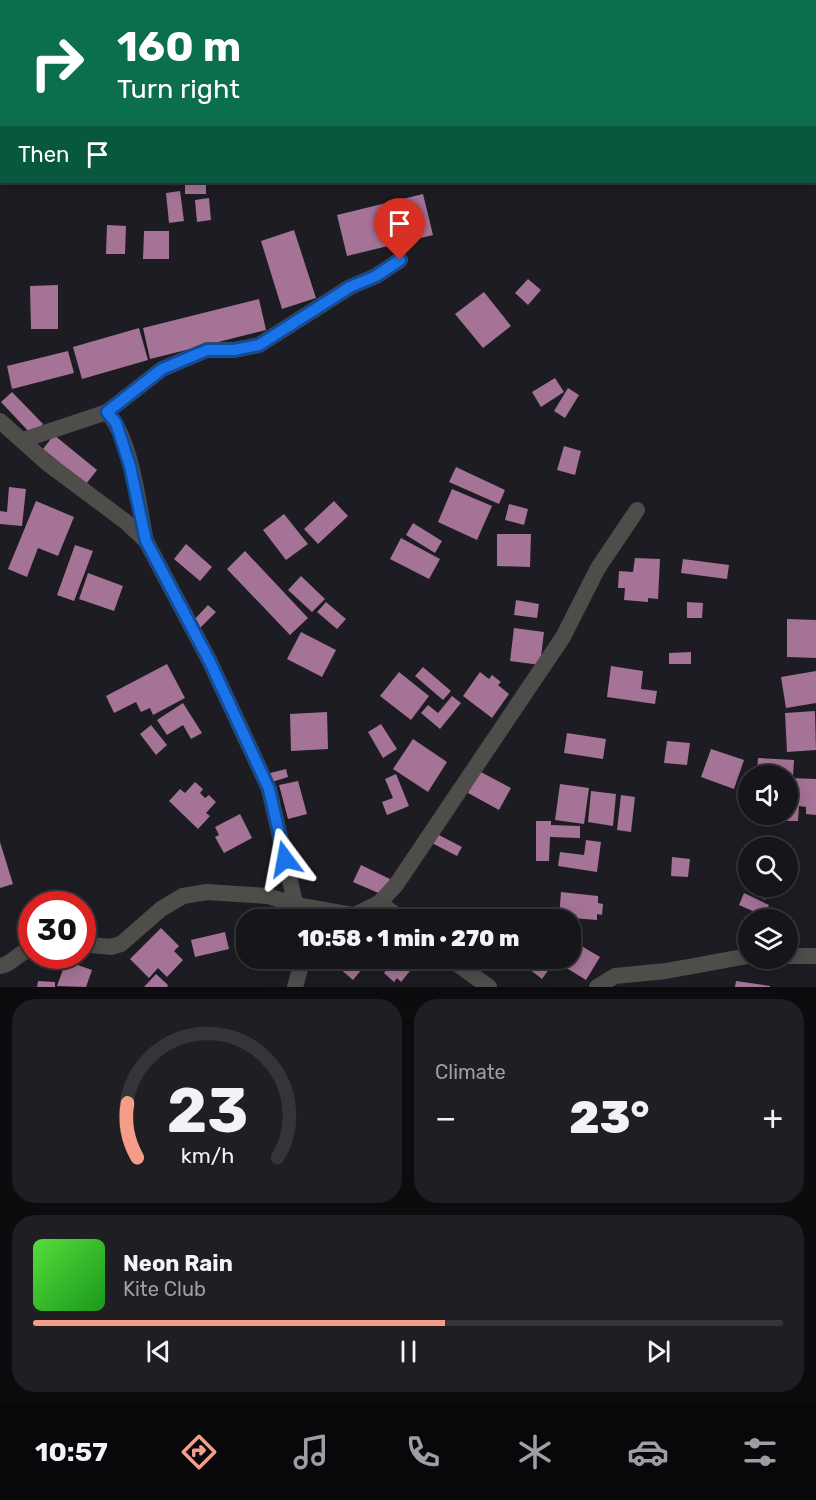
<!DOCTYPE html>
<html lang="en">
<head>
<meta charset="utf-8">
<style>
  :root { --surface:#15151a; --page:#1e1e23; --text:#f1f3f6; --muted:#9d9fa2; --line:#343439; --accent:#f49e8a }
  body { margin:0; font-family:Rubik,sans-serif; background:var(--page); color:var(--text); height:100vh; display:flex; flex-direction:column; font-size:22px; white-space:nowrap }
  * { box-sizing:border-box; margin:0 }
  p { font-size:20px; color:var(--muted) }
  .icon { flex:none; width:33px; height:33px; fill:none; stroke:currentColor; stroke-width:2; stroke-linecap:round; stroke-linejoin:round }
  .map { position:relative; height:987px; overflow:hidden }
  .details { display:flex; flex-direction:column; gap:12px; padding:12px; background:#0c0c0e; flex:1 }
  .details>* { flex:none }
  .top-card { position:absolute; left:0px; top:0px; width:816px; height:183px; box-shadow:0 3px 15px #0003,0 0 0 2px var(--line); background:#0b6e4f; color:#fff; overflow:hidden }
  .fabs { position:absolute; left:738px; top:765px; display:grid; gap:12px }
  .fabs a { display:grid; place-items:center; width:60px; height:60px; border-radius:50%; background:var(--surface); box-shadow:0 3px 15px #0003,0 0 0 2px var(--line); font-size:30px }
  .speed { position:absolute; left:18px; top:891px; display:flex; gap:12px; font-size:30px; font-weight:700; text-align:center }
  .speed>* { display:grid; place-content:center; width:78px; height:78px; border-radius:50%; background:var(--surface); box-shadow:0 3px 15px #0003,0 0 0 2px var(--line); line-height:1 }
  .speed .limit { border:9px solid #d22; background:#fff; color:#111 }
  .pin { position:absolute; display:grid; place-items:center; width:51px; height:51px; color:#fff; margin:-62px -26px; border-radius:50% 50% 50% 0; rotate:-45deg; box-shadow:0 0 6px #0007 }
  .pin .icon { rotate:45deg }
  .me { position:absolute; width:66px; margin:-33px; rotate:347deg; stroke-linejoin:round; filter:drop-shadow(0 0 4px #0008) }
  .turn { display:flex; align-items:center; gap:21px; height:126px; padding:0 18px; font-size:27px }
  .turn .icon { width:78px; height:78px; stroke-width:2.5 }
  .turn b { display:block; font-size:42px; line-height:51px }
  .then { display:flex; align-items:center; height:57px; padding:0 18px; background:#0003; gap:12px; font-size:22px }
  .big { font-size:45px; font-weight:800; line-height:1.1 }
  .details .card { flex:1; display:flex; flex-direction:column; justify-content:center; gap:9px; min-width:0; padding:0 21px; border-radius:24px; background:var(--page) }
  .details .dial { align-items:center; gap:0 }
  .dial svg { height:156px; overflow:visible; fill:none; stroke:var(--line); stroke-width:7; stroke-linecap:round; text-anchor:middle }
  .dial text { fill:var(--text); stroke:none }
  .song { display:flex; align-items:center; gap:18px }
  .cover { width:72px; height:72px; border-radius:9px; background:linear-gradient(135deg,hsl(110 70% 55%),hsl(120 70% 35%)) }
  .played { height:6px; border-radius:3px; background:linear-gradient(90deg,var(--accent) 55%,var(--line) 55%) }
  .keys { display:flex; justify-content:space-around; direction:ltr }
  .heat { display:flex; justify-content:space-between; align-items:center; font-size:33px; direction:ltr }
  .details .tiles { flex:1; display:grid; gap:12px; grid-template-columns:1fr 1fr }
  .card:last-child { grid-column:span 2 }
  .trip { position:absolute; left:236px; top:909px; width:345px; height:60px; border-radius:24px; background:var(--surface); box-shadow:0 3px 15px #0003,0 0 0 2px var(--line); font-weight:800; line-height:60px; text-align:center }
  .menu { display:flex; height:96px; justify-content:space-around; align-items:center; background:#08080a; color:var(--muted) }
  .menu .icon { width:42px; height:42px }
  .menu .selected { color:var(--accent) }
  .menu b { font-size:27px; color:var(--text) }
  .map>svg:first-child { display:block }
  .building { fill:#a47396 }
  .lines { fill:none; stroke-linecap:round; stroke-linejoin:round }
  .minor { stroke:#4f4d4a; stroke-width:16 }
  .route-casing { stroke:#114b97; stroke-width:15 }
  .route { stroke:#1a73e8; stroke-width:10 }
</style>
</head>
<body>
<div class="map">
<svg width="816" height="987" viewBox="0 0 816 987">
  <rect width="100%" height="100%" fill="#1c1c22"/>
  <!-- building -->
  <path class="building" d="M176,182H206V194H185V184H176Z
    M180,191L184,221L169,223L166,193Z
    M423,194L433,235L347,256L337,215Z
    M209,198L211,220L197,222L195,200Z
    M107,225L126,226L125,254H106Z
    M294,230L316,298L282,309L261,241Z
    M144,231H169V259H143Z
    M528,279L541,290L528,305L515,293Z
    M58,285V329H31L30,286Z
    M484,292L511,326L483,348L455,314Z
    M259,299L266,330L150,359L143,328Z
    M139,328L148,360L82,379L73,347Z
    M68,351L74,373L12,389L7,366Z
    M555,378L564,392L541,407L532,392Z
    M568,388L579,395L565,418L554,411Z
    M12,392L43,424L32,435L1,402Z
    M54,435L97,470L86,484L43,449Z
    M564,446L581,451L575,475L557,470Z
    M456,467L505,490L499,504L449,482Z
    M9,487L26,489L22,526L0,524V511L7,512Z
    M452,489L492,506L477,540L438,522Z
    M36,501L74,517L58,556L38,548L27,577L8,569Z
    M334,501L348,516L318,544L304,529Z
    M509,504L528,509L524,525L505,520Z
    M284,514L308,544L286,560L263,530Z
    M413,523L442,541L435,553L406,535Z
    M497,534H531L530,567L497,566Z
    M401,538L440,559L429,579L390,559Z
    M186,544L212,567L200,581L174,559Z
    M75,545L93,551L74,601L57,595Z
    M245,551L308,618L290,635L227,569Z
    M635,558L660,559L658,599L648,598V602L624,600L625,588H618L619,571L633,572Z
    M683,559L729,565L727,579L681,573Z
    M88,573L123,586L114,611L79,599Z
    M301,576L325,599L312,612L288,590Z
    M516,600L539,604L537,618L514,615Z
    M326,602L346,619L337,629L317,612Z
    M687,602L703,603L702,618H687Z
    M208,605L216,612L198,630L191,623Z
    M787,619L816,620V658L787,657Z
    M514,628L544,632L540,665L510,661Z
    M301,632L336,650L322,677L287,659Z
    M691,652V664H669V653Z
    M167,664L185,698L153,715L150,708L141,712L136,702L114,713L106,696Z
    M611,666L643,671L641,689L657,691L655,704L607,697Z
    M423,667L451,691L443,700L415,676Z
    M816,671V703L786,708L781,677Z
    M399,672L429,696L411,720L380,696Z
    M480,672L489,679L492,675L501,682L498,685L509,694L492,718L463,696Z
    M452,696L461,703L440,729L421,713L428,705L438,713Z
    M183,703L202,733L191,739L183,725L167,735L157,720Z
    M815,711L816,750L787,752L785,713Z
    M327,712L328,749L291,751L290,714Z
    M381,724L397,749L383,758L368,732Z
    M151,725L167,745L156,755L140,734Z
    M567,733L606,739L603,759L564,753Z
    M413,739L447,762L428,792L393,769Z
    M667,741L690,743L687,765L664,763Z
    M711,749L744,760L734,789L701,777Z
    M758,758L794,760L793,776L757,773Z
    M286,769L288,777L272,782L270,773Z
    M479,771L511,788L499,810L468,793Z
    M396,774L409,806L387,815L382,802L393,798L385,779Z
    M788,778L816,779V815L806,814V807L799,806L798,821H784V814H788Z
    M298,781L307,814L288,819L279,785Z
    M195,782L203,789L200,793L205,798L209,795L216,802L206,813L210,816L198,829L169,801L180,789L185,793Z
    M560,784L589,788L584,824L555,820Z
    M591,791L616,794L613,826L588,822Z
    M621,795L635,797L631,832L617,830Z
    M240,814L252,838L224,853L215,837L219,835L215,827Z
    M536,821H551V825L580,826V838L550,837L549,861H536Z
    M437,834L462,847L457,856L432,843Z
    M586,840L601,842L597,872L558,866L560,852L584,855Z
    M0,842L13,884L0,888Z
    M672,857L690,859L688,877L671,876Z
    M361,865L390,879L383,895L353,882Z
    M748,886H772L765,900L746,889Z
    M561,892L598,896V903L603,904L602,915L597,914V920L559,917Z
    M744,893L769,905L764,916L739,905Z
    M161,928L179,946L174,951L183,960L167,977L158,968L149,978L130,959Z
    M225,932L229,949L195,957L191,940Z
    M573,941L600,957L586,980L560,964L563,958H570V947Z
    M345,958H371L353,980L338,967Z
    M396,958H413L406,967L410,971L401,982L397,978L394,982L384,973Z
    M515,958H531L537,963L540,958H557L542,979Z
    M66,961L92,970L86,987L57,986Z
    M156,974L168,985L167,987H144Z
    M38,981L55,982V987H37Z
    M736,981L770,986V987H735Z"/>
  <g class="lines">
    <!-- minor -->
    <path class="minor" d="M46,2V0
      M0,177L2,171
      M107,412L162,369L207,350H234L259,345L350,287L376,276L400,260
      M0,421L47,463L126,522L146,541L209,660L269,789L299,920
      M23,440L107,412C132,440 138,504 146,541
      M379,903L404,920
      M345,920L379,903L396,885L563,637L598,568L637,510
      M82,944L111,947L121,944L161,909L183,896L207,892L268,896L296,905L352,915
      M788,956H816
      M449,958L489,987
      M0,966C12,965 19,951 32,949
      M295,987L303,958
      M597,987L615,976L666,971L748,956"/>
  </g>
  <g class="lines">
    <!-- route casing -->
    <g class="route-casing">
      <path id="route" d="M285,859L269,789L209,660L146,541L130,466L116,423L107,412L162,369L207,350H234L259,345L350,287L376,276L400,260"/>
    </g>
    <!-- route -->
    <use href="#route" class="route"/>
  </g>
</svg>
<div class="fabs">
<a><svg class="icon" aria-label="sound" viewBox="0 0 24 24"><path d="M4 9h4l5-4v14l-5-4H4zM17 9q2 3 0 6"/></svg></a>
<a><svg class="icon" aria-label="search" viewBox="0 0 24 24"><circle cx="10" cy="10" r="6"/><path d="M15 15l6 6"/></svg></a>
<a><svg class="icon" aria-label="layers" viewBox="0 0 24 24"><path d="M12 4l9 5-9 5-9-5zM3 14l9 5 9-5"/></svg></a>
</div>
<div class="speed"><div class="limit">30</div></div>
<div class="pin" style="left:400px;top:260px;background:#d93025"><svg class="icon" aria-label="arrive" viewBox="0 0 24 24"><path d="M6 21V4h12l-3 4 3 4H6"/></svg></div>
<svg class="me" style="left:285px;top:859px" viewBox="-20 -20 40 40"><path d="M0-17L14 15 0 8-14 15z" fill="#1a73e8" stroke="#fff" stroke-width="4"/></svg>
<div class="trip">10:58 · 1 min · 270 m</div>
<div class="top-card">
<div class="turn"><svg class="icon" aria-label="right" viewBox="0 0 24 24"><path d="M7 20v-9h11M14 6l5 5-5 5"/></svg><div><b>160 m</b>Turn right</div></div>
<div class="then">Then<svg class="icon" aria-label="arrive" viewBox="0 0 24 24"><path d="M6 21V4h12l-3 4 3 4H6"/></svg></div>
</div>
</div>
<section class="details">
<div class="tiles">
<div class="card dial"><svg viewBox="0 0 100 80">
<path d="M14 69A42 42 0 1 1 86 69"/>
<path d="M14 69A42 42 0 0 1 9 41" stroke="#f49e8a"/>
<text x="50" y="56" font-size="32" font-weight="700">23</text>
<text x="50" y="72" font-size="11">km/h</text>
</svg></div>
<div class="card"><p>Climate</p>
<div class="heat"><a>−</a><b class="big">23°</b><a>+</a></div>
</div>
<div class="card">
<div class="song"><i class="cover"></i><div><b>Neon Rain</b><p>Kite Club</p></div></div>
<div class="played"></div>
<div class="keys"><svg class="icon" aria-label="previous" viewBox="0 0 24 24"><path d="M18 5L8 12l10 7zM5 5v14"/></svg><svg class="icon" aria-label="pause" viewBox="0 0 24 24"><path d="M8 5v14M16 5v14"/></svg><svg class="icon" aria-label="next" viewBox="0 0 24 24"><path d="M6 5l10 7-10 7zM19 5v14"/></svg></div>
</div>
</div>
</section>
<nav class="menu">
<b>10:57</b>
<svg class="icon selected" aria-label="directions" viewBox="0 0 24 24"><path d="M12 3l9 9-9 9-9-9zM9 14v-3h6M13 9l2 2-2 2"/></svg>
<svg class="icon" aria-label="music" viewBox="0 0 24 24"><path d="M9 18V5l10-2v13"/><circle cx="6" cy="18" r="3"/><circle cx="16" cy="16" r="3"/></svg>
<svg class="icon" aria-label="phone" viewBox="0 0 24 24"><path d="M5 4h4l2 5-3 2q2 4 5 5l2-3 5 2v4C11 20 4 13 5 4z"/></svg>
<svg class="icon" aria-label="climate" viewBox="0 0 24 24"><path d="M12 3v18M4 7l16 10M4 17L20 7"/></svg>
<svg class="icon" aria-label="car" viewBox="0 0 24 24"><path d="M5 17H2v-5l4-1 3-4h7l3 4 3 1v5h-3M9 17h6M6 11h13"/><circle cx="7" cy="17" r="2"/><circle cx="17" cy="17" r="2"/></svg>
<svg class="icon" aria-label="filters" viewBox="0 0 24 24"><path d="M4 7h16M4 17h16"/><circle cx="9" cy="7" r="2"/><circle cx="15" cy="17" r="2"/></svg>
</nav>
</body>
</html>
